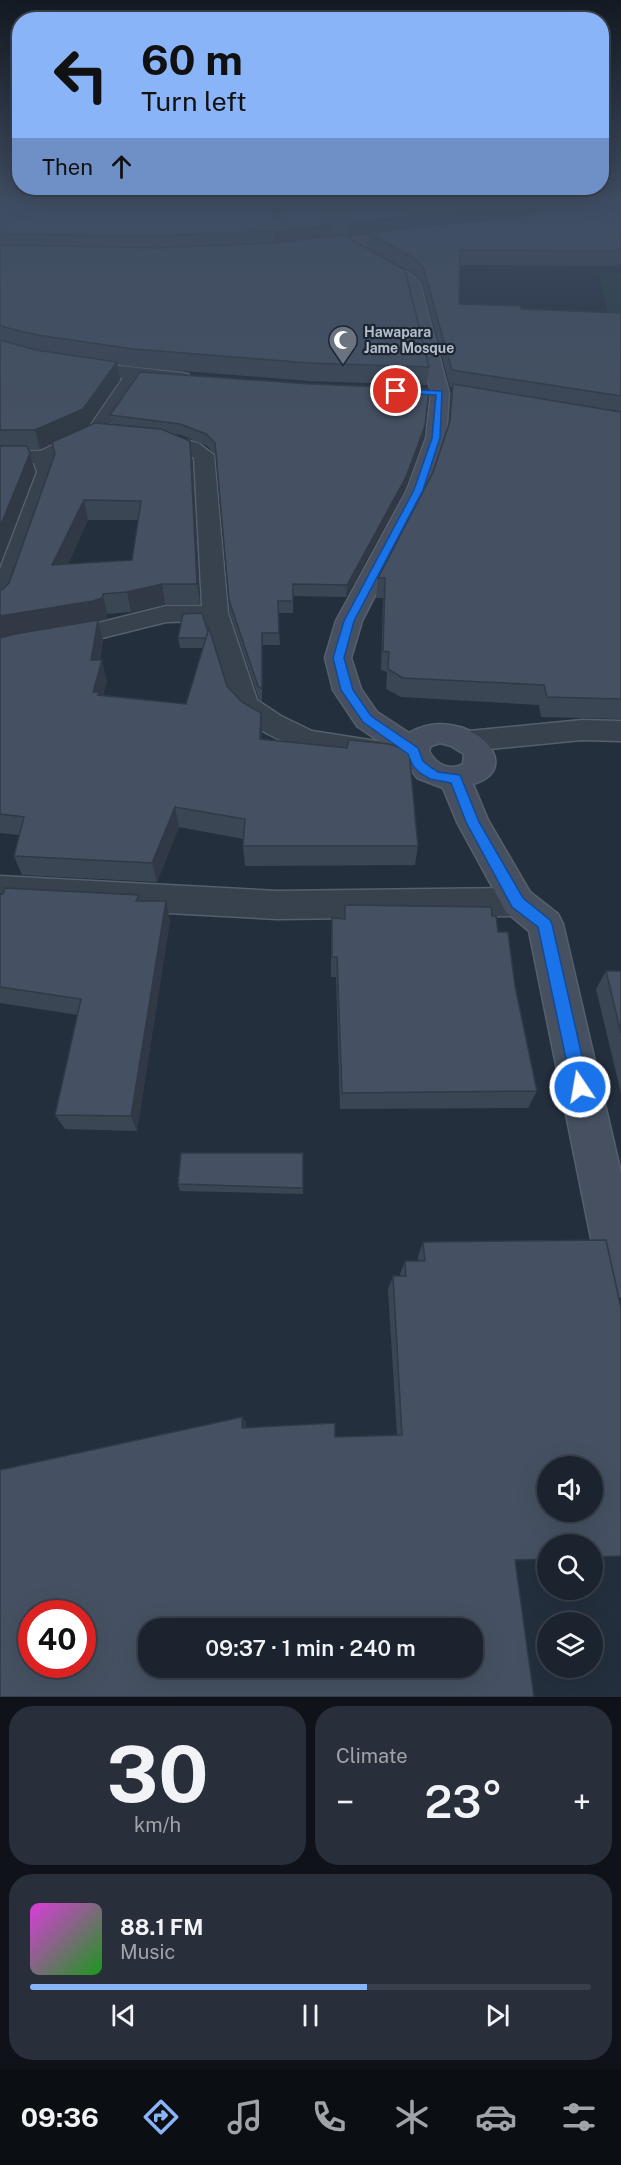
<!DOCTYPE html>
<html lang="en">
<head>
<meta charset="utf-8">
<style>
  :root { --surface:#1b232e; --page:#282f3a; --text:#f1f3f6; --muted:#a0a4aa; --line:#39404a; --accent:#8ab4f8 }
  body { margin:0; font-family:"Public Sans",sans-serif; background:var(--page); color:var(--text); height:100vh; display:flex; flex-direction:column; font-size:22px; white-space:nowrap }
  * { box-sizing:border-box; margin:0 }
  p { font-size:20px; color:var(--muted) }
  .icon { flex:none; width:33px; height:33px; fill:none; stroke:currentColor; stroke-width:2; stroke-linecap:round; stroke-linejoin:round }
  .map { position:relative; height:1697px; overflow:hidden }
  .details { display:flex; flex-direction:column; gap:9px; padding:9px; background:#0f1319; flex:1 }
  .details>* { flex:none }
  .hud { position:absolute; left:12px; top:12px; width:597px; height:183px; border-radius:24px; box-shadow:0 6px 24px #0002,0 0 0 2px var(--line); background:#8ab4f8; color:#111; overflow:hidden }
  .controls { position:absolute; left:537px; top:1456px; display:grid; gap:12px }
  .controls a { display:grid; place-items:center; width:66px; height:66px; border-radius:50%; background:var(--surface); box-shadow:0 6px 24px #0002,0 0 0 2px var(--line); font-size:30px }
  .speed { position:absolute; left:18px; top:1600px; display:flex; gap:12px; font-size:30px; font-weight:700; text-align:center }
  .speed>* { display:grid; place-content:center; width:78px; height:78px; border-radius:50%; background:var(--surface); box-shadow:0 6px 24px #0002,0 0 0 2px var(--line); line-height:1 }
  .speed .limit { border:9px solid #d22; background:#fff; color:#111 }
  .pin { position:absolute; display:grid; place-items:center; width:51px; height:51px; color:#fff; margin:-26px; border:3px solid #fff; border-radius:50%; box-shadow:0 2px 6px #0007 }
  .me { position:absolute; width:66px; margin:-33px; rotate:348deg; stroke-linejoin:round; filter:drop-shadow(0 0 4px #0008) }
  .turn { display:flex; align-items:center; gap:21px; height:126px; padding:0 30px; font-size:27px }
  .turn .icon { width:78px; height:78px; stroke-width:2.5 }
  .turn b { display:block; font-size:42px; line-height:51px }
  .then { display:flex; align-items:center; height:57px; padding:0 30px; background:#0003; gap:12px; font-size:22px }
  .big { font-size:45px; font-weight:600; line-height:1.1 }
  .details .card { flex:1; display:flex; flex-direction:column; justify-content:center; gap:9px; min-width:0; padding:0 21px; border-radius:24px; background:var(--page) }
  .details .dial { align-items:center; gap:0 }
  .dial b { font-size:78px; line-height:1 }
  .song { display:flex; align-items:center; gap:18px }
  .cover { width:72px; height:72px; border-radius:9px; background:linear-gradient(135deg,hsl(300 70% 55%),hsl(120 70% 35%)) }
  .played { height:6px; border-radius:3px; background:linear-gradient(90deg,var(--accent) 60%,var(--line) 60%) }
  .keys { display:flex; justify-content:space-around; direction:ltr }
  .heat { display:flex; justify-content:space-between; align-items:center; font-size:33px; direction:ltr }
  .details .tiles { flex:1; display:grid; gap:9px; grid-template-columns:1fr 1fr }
  .card:last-child { grid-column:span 2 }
  .trip { position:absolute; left:138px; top:1618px; width:345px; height:60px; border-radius:24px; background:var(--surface); box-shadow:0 6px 24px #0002,0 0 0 2px var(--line); font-weight:600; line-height:60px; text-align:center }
  .dock { display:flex; height:96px; justify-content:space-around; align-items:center; background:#0b0e12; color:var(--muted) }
  .dock .icon { width:42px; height:42px }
  .dock .current { color:var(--accent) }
  .dock b { font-size:27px; color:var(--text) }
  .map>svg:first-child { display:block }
  .green { fill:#263c3f }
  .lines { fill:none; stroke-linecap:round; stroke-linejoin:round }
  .street-casing { stroke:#565f6c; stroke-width:3 }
  .secondary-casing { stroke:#565f6c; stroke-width:3 }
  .street { fill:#38414e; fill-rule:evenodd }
  .secondary { fill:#465061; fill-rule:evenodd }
  .wall { fill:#3b4654; fill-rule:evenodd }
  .shaded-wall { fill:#303945 }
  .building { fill:#455162; stroke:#303945; stroke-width:1.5; fill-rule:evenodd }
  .route { fill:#1a73e8; stroke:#114b97; stroke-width:1.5 }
  .labels { text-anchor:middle; stroke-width:4.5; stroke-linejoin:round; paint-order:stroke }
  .far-poi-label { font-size:14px; font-weight:bold; fill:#b4bcc9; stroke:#1d2633; text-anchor:start }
</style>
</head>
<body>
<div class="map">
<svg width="621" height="1697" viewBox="0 0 621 1697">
  <rect width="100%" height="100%" fill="#242f3e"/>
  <!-- green -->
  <path class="green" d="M599,272L621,273V324L610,323Z"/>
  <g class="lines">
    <!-- street casing -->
    <g class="street-casing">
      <path id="street" d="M273,200C306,200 330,218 350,243L348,246H338L313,219Z
        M0,344L67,360L182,373L188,374L191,378L188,382L182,383L140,380L102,437L54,460L57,472L13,602L9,607L0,610V569L37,472L34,463H0V451H40L88,429L123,378C81,374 40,366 0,354Z
        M148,432L198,443L214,455L228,613L257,700L281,716L312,731L402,745L406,752L402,759L391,763C341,755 294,754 252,724C244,718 236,713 231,705L205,621L166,622L98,639L21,652L0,659V641L6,639L98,623L166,606H202L194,458L185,452L141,442L138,438L141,434Z
        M582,720L621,721V741L582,740L469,751L459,748L454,741L459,734L469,731Z
        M0,876L277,891L518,888L530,892L535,902L530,912L518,916L277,919L0,904Z"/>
    </g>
    <!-- secondary casing -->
    <g class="secondary-casing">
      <path id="secondary" d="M411,231L418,235L416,238L310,252L303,248L310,244Z
        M368,253L412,275L420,284L449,393L446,438L429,490L362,621L351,658L361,689L377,712L409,733C464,701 531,767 473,784L488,820L530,892L558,914L563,924L621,1173V1296L604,1290L598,1273L529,931L506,912L457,822L443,788L417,778L402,757L357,726L333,690L325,658L336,621L407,490L426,438L431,393L406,285L363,260L361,257ZM440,743L451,746L464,754L463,764C449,771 436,765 429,751L431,746Z"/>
    </g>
    <!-- street -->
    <use href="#street" class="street"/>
    <!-- secondary -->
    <use href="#secondary" class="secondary"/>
  </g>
  <!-- wall -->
  <path class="wall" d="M0,200L280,220L278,200H621V264H618L617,266L459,265V304L521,309L621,313V719L541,717L539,705L401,697L386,689L387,672L381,670L383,598H376L378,578L433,472L449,425L452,388L450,387L422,283L413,273L366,247L367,235L348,237L317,210L314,208L329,225V237L429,367L427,385L309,381L135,367L117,364L120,380L87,426L112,424L110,415L424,437L405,489L346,597L293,596V613H278L280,645H263L262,701L259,699L230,613L216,455L207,446L181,435L173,434L190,441L192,460L200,604H165L131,612L107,614V619L98,621L103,640L100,660L107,681L103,695L186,704L203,648H180L178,638L208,632L227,686L242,702L261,713L262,739L418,846L415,865L245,866L243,846V839L179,827L157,882L22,875L14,856L19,835L0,833V590L3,589L9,583L55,454L52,443L40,449H28L35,472L0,563ZM88,520H138L132,560L68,564Z
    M0,894L140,901L170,920L137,1131L65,1129L55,1115L78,1015L0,1003Z
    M345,905L492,916L498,932L515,986L537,1091L528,1108L340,1109L336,977H331V939L332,918H344Z
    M606,971H621V1093L596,989Z
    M303,1153V1194L180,1191L178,1184Z
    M423,1242L515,1560L0,1697L242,1417L246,1422V1427L335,1437L397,1435L388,1289L393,1276H400V1274L405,1261H418V1256Z"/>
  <!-- shaded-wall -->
  <path class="shaded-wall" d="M552,200H621V206L367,233V235L348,237L349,223Z
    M329,225V240L275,246L274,231Z
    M117,362L120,380L87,427L40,449L35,430Z
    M429,389L424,437L405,489L346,597L347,585Z
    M190,441L192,460L200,604L197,584Z
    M30,453L35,472L0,563V527Z
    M84,500L88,520L58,585L52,565Z
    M162,584L165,604L131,612L127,592Z
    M103,594L107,614V619L98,621L103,640L96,680L0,640V616Z
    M262,633L263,645L262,701Z
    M102,660L107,681L101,702L93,692Z
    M261,713L262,734V759L260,739Z
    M175,807L179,827L157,882L152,863Z
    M166,901L170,920L137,1131L131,1116Z
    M242,1417L246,1422V1433L242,1428Z"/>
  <!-- building -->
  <path class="building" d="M0,200H262L280,220L279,200H298L312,206L329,225L274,231L155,236L0,234Z
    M322,200H552L349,223Z
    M621,205V249H619L621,251L460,250L459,304L521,306V309L621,313V396L452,370L423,267L414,258L367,233Z
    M343,235L405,270L429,367L309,363L133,349L37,335L0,326V245L155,248L275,243Z
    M0,340L36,350L117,362L83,409L35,430H0Z
    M140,372L309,384L429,389L425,426L406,477L347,585L293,584V601H278L279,633H262V689L258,686L229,600L215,443L206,434L180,424L110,415Z
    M453,384L621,412V699L547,697L544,685L403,678L388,669L389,652L383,651L385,578H378L433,472L450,421Z
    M95,423L161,429L190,441L197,584H162L127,592L103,594L102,598L93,601L0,616V590L3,589L9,583L55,454L52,442ZM84,500L141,501L132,560L52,565Z
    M0,446H27L30,453L0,527Z
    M202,613L208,632L206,638H178L183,614Z
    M98,620L91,660H102L93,692H99L98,695L186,704L209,628L227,686L242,702L261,713L260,739L347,748L349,740L389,744L409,751L418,846H243L245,819L175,807L152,863L14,856L24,817L0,814V638L15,634Z
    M5,888L139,895L136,901H166L131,1116L55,1115L81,999L0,987V894H3Z
    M345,905L491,907L492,916H496L498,932H508L515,986L537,1091L342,1093L337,957H332V918L345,919Z
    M606,971H621V1033Z
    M181,1153H303V1188L178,1184Z
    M606,1240L621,1308V1556L592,1557V1545H548V1559L515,1560L534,1697H0V1470L242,1417V1428L335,1423V1437L402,1435L393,1276H406L405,1261H425L423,1242ZM548,1467H592V1512H548ZM32,1614H82V1665H32ZM148,1629H472V1668H148Z"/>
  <!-- sky -->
  <linearGradient id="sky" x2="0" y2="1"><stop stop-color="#141a22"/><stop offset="0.46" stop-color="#3f4d63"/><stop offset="1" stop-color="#3f4d63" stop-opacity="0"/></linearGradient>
  <rect width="621" height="438" fill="url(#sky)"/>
  <!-- route -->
  <path class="route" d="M393,389L442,391L440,438L423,490L354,621L344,658L353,690L371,716L418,748L423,761L429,766L438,772L460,775L479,822L523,898L550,920L552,924L589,1087L586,1093L580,1095L574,1093L572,1087L538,927L512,907L466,822L451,783L430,779L420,773L413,766L408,754L363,722L341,690L333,658L344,621L414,490L432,438L436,395L396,393H393Z"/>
  <!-- icons -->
  <defs>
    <g id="mosque-pin" transform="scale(1.5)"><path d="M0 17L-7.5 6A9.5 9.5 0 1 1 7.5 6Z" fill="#6b7280" stroke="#1d2633"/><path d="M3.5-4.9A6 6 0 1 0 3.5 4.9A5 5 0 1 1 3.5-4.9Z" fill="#fff"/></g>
  </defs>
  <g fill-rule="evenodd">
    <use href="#mosque-pin" x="343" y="340"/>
  </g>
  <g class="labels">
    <!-- far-poi labels -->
    <g class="far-poi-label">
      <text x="364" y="337">Hawapara<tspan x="364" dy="16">Jame Mosque</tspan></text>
    </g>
  </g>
</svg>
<div class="controls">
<a><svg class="icon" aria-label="sound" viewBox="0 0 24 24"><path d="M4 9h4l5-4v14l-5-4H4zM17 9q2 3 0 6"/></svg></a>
<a><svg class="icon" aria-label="search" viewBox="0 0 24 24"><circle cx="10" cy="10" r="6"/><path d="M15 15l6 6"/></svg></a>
<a><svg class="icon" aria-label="layers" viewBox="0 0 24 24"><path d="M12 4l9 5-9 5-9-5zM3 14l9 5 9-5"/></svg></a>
</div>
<div class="speed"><div class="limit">40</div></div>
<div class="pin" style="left:396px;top:391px;background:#d93025"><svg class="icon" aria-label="arrive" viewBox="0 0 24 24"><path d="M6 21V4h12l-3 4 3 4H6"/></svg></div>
<svg class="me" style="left:580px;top:1087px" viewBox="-20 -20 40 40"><circle r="17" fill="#1a73e8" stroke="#fff" stroke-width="3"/><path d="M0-11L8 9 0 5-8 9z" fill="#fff"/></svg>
<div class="trip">09:37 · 1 min · 240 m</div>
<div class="hud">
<div class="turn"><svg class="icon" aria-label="left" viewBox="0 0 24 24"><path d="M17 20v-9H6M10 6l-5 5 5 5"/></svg><div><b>60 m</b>Turn left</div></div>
<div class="then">Then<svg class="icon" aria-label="ahead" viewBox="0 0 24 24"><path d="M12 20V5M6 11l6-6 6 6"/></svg></div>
</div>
</div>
<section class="details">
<div class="tiles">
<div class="card dial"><b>30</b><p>km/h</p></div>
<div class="card"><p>Climate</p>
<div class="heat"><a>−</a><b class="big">23°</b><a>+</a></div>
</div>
<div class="card">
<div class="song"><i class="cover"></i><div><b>88.1 FM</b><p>Music</p></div></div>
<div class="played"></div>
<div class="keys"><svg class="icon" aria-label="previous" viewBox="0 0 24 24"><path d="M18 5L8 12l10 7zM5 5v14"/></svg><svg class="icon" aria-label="pause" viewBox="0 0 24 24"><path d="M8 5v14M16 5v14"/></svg><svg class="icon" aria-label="next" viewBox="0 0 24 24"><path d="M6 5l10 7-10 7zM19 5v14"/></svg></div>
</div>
</div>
</section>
<nav class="dock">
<b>09:36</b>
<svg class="icon current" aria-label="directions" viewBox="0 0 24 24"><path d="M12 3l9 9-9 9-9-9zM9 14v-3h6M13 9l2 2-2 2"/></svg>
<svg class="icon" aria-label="music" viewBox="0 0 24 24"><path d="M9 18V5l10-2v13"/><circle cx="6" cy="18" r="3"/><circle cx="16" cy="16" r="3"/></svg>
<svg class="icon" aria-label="phone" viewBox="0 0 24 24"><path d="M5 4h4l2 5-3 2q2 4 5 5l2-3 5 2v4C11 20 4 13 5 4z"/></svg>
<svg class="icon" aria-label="climate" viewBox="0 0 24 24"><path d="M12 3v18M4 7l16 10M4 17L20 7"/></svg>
<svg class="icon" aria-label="car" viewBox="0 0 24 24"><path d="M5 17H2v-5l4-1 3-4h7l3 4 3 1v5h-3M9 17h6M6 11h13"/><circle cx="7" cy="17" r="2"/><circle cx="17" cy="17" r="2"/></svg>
<svg class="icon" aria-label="filters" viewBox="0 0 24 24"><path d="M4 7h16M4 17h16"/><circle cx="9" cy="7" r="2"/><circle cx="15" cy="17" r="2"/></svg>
</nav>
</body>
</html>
